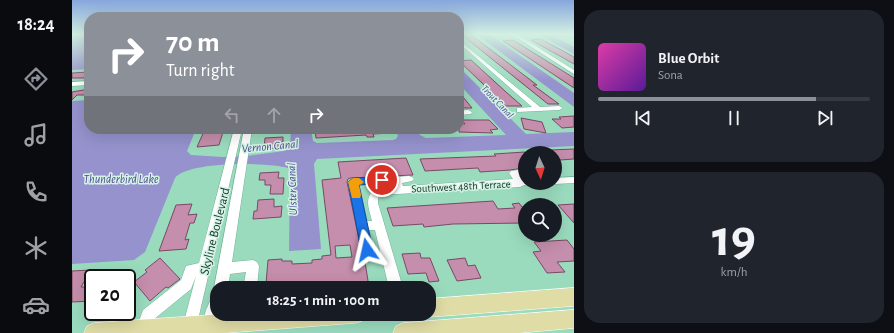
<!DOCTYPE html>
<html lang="en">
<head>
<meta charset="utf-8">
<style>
  :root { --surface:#171b24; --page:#20242c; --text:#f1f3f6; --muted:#9ea1a6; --line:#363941; --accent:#8c9099 }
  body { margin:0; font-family:"Alegreya Sans",sans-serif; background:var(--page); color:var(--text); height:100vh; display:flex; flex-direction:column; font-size:15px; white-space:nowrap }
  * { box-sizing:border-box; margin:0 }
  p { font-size:13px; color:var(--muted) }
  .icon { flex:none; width:22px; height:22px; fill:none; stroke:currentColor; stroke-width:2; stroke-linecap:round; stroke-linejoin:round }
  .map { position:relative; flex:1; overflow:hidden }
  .drawer { display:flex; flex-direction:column; gap:10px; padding:10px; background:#0d0f14; width:320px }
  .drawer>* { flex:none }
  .top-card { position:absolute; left:12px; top:12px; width:380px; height:122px; border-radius:16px; box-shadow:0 4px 16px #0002; background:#8c9099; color:#fff; overflow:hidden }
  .needle { width:26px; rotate:176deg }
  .fabs { position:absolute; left:446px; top:146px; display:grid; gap:8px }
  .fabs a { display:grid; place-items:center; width:44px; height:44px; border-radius:50%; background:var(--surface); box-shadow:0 4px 16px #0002; font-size:20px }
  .speed { position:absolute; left:12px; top:269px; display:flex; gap:8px; font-size:20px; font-weight:700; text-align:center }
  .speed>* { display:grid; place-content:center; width:52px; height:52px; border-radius:50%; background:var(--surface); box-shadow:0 4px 16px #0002; line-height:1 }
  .speed .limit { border:2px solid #111; border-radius:6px; background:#fff; color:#111 }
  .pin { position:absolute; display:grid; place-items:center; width:34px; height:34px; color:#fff; margin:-17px; border:2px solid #fff; border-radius:50%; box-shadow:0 1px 4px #0007 }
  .me { position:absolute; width:44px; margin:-22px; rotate:349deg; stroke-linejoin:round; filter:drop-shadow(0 0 3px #0008) }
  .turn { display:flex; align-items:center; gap:14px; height:84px; padding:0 16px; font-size:18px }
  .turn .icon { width:52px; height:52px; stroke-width:2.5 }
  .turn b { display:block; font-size:28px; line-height:34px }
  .lanes { display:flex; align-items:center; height:38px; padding:0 16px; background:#0003; justify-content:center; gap:20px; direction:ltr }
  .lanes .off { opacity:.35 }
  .drawer .widget { flex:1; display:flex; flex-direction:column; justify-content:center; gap:6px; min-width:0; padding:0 14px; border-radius:16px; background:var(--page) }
  .drawer .dial { align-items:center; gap:0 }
  .dial b { font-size:52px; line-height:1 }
  .song { display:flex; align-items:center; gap:12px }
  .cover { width:48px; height:48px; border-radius:6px; background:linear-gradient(135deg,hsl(320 70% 55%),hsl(270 70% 35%)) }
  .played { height:4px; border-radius:2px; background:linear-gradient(90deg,var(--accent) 80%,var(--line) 80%) }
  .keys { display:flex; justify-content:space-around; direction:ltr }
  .trip { position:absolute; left:138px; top:281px; width:226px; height:40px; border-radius:16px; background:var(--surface); box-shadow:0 4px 16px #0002; font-weight:700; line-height:40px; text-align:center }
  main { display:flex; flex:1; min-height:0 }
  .tabs { display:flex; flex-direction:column; width:72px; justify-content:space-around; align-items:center; background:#090b0e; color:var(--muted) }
  .tabs .icon { width:28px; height:28px }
  .tabs .current { color:var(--accent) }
  .tabs b { font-size:18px; color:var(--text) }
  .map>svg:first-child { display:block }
  .water { fill:#9592cd }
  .building { fill:#c58eac; stroke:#7a4964; fill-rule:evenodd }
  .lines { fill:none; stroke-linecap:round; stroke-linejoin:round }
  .minor-casing { stroke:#73b398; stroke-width:1 }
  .major-casing { stroke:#fff; stroke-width:1 }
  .minor { fill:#fff; fill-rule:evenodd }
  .major { fill:#dfdca6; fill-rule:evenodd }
  .route { fill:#1a73e8; stroke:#114b97 }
  .slow { fill:#f59e0b }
  .labels { text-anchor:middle; stroke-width:3; stroke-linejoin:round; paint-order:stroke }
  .far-water-label { font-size:10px; font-style:italic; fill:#504891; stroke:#d4f4e5 }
  .street-label { font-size:11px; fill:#193329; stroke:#d4f4e5 }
  .water-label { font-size:12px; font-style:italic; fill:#504891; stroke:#d4f4e5 }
  .near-street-label { font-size:13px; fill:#193329; stroke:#d4f4e5 }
</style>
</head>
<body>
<main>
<nav class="tabs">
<b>18:24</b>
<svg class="icon current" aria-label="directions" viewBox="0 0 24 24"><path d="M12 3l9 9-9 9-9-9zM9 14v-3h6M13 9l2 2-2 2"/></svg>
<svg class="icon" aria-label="music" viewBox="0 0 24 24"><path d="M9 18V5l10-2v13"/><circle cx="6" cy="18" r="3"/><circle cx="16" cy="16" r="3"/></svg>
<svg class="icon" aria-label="phone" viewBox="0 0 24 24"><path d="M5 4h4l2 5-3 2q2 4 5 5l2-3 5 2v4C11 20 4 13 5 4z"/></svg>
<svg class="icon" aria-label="climate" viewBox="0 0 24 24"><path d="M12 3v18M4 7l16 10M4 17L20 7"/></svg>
<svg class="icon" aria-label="car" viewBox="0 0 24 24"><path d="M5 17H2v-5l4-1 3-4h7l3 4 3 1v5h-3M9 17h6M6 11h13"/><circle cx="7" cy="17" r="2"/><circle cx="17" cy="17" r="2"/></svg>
</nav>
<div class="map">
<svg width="502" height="333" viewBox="0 0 502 333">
  <rect width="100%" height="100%" fill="#9adbbe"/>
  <!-- water -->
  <path class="water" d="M0,34H17V69L0,70Z
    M404,34H417L502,93V107Z
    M466,34H478L502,47V54Z
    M387,67L454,134L502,132V146L245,159L242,164L249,249L217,251L218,172L216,168C196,162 116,161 103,178L73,252L62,260L0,264V101L17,100V129H124L115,151L119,155L151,157L175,156L212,151L218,148L219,129H239L241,141L245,143L321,140L324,139L326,136L323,129H344L348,135L354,138L434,135L387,84Z"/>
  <!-- building -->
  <path class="building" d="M398,34L465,85H461L487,104H476L390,35Z
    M469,39L502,57V64L459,40Z
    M441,40L502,78V88L431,41Z
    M399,60L434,92L450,106H434L387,61Z
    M17,72V78H0V73Z
    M17,89V93L15,95H5L0,100V92Z
    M387,92L400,108H387Z
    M502,116V127L490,128L480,119H489L487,117Z
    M449,118L470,122L474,133L452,129Z
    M390,120H417L426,129L418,130L421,133L387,132V124H393Z
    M133,129H152L147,145L125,147Z
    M243,129H319V133L301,134L302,137H295L294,135L244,138Z
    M211,137V142L207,143V148L192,149L193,138Z
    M502,149V159L488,160L478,150Z
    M453,152V168L438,170L408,172L406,168L353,171L348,159L424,156L422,154Z
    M334,158L341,175L278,178L276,179L275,182L290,254L292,256L297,287L227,288V286L218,287V283L194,284L196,260L210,259V261H220V264L240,263V260L250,259V256L259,255L250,180L269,178L266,162ZM278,245L280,257L264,258L263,246Z
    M207,172L206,178H212L211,194H198L199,185H193V180H187L188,173Z
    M202,199V207L210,206L209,217L181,219L182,211H185L186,200Z
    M421,201L426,209L443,208L440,204L447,203L450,207H453V223L381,224L352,227L351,224L321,226L315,208Z
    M120,204L116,215L125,214L122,223H118L113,240L117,239L114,249L87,251L104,205Z
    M502,204V223L486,205Z
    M495,240L502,249V261L485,262L493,272L475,273L461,252L469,251L462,242Z
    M348,253L349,258H358L367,281L357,282L354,273L336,274L330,254Z
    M88,258L108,279L96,288L94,287L78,301L62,282L75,272L73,270Z
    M393,258L396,266L403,265L409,278L385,281L375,260Z
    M19,270L9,287H21V301L0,302V271Z"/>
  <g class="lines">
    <!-- minor casing -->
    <g class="minor-casing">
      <path id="minor" d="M439,34H445L502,70V74Z
        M387,40L468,107L487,106L491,108L487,110L445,112V108L460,107L387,43Z
        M17,81V85L0,86V82Z
        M396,110L400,112L399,114L387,115V111Z
        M162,129H170L123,333H109L124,276L119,289L81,320L77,333H65L64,329L71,310L109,280L114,266L127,263Z
        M172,129H180L160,262L181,260L185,262L187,266L185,288H171L174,272L158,274L156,288H145V293L142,288Z
        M453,169V175L448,176L450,179H453V183H457L448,187L308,195L306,198V203L331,288H317L303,230H297L301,250L299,254L295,255L291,254L276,182L278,180L337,176L340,177L342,179L340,181L330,183L331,186L441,179L437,173L439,171ZM320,184L321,186L302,189C292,200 297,208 300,221H295L287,185Z
        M502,177V183L483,184L479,183H483V178Z
        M145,295V314H147L142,333H128L134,310L140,297Z"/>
    </g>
    <!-- major casing -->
    <g class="major-casing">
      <path id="major" d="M502,288V306L357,317L350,314H357V299Z
        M502,310V328L447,333H321L324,326L331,323Z
        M152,314H292L290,321L283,323L153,333H12L15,326L22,323Z"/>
    </g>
    <!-- minor -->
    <use href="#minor" class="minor"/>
    <!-- major -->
    <use href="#major" class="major"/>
  </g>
  <!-- sky -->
  <linearGradient id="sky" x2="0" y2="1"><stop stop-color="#87a6dd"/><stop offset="0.42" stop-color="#d2efe2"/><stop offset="1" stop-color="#d2efe2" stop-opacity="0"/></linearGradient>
  <rect width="502" height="81" fill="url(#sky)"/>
  <!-- route -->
  <path class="route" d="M310,177L313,178L314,180L313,183L287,185L301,250L300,254L295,255L291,254L289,250L276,182L281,178Z"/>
  <!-- slow -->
  <path class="slow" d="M281,178H287L292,182L290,184L287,185L289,195L288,198H280L276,182Z"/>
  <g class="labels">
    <!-- far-water labels -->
    <g class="far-water-label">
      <text transform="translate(426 101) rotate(46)" y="4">Trout Canal</text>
    </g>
    <!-- street labels -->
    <g class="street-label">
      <text transform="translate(389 186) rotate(-3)" y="4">Southwest 48th Terrace</text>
    </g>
    <!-- water labels -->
    <g class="water-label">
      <text transform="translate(198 146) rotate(-5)" y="4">Vernon Canal</text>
      <text x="49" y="183">Thunderbird Lake</text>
      <text transform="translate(220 189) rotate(-92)" y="4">Ulster Canal</text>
    </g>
    <!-- near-street labels -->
    <g class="near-street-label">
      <text transform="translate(142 231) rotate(-76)" y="5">Skyline Boulevard</text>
    </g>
  </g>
</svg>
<div class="fabs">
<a><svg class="needle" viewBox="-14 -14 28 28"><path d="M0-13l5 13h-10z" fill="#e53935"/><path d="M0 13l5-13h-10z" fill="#9ea1a6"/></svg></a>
<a><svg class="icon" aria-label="search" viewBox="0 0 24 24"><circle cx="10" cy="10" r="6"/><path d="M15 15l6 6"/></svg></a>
</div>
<div class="speed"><div class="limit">20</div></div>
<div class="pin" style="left:310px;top:180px;background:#d93025"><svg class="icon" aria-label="arrive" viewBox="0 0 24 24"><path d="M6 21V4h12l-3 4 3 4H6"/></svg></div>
<svg class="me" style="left:295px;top:250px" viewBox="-20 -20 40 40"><path d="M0-17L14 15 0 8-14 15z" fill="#1a73e8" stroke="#fff" stroke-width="4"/></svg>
<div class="trip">18:25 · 1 min · 100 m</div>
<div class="top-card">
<div class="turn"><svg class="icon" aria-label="right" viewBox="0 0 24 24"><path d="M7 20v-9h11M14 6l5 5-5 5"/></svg><div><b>70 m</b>Turn right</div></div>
<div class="lanes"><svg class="icon off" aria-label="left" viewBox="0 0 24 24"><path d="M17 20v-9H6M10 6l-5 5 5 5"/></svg><svg class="icon off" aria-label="ahead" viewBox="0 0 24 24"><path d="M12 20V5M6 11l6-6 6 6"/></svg><svg class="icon" aria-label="right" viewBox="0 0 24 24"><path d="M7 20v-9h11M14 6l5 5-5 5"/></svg></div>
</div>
</div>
<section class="drawer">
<div class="widget">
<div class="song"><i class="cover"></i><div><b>Blue Orbit</b><p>Sona</p></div></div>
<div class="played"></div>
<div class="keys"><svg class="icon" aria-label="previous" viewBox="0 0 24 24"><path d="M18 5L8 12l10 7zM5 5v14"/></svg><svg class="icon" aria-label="pause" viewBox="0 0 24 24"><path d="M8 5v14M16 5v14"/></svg><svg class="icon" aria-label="next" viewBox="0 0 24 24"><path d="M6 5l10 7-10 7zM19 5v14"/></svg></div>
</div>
<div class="widget dial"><b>19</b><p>km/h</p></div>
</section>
</main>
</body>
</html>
